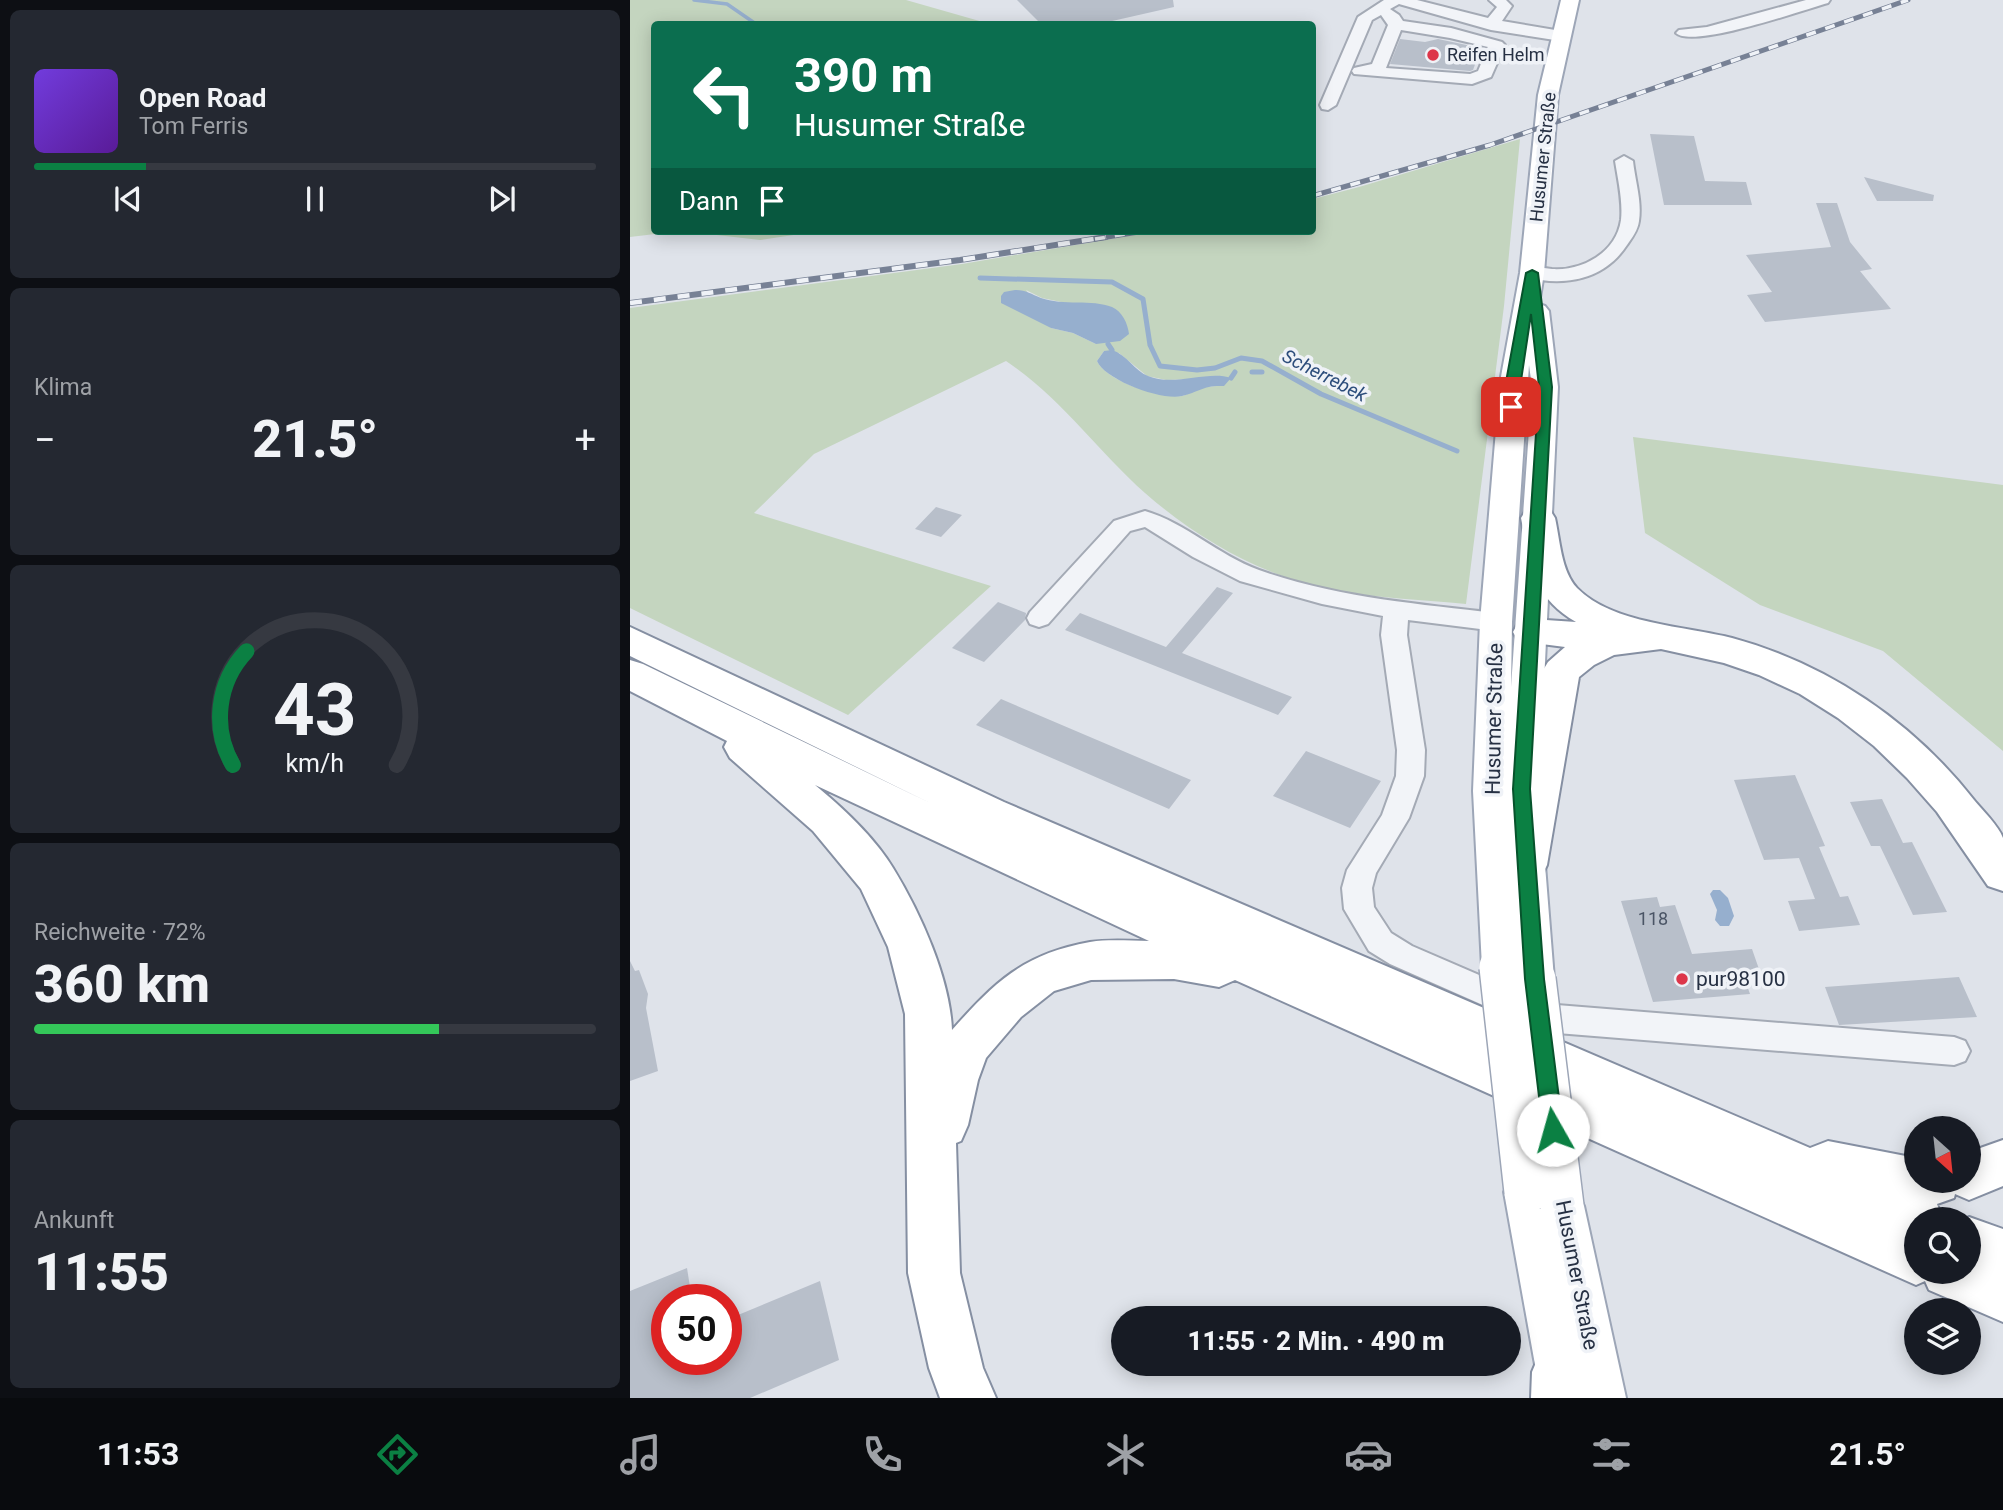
<!DOCTYPE html>
<html lang="de">
<head>
<meta charset="utf-8">
<style>
  :root { --surface:#171b24; --page:#242831; --text:#f1f3f6; --muted:#9ea1a6; --line:#363941; --accent:#0b8043 }
  body { margin:0; font-family:Roboto,sans-serif; background:var(--page); color:var(--text); height:100vh; display:flex; flex-direction:column; font-size:26px; white-space:nowrap }
  * { box-sizing:border-box; margin:0 }
  p { font-size:23px; color:var(--muted) }
  .icon { flex:none; width:38px; height:38px; fill:none; stroke:currentColor; stroke-width:2; stroke-linecap:round; stroke-linejoin:round }
  .map { position:relative; flex:1; overflow:hidden }
  .sheet { display:flex; flex-direction:column; gap:10px; padding:10px; background:#0d0f14; width:630px }
  .sheet>* { flex:none }
  .hud { position:absolute; left:21px; top:21px; width:665px; height:214px; border-radius:7px; box-shadow:0 4px 18px #0003; background:#0b6e4f; color:#fff; overflow:hidden }
  .needle { width:46px; rotate:153deg }
  .fabs { position:absolute; left:1274px; top:1116px; display:grid; gap:14px }
  .fabs a { display:grid; place-items:center; width:77px; height:77px; border-radius:50%; background:var(--surface); box-shadow:0 4px 18px #0003; font-size:35px }
  .speed { position:absolute; left:21px; top:1284px; display:flex; gap:14px; font-size:35px; font-weight:700; text-align:center }
  .speed>* { display:grid; place-content:center; width:91px; height:91px; border-radius:50%; background:var(--surface); box-shadow:0 4px 18px #0003; line-height:1 }
  .speed .limit { border:10px solid #d22; background:#fff; color:#111 }
  .pin { position:absolute; display:grid; place-items:center; width:60px; height:60px; color:#fff; margin:-30px; border-radius:14px; box-shadow:0 4px 10px #0006 }
  .me { position:absolute; width:77px; margin:-38px; rotate:353deg; stroke-linejoin:round; filter:drop-shadow(0 0 5px #0008) }
  .turn { display:flex; align-items:center; gap:24px; height:147px; padding:0 28px; font-size:32px }
  .turn .icon { width:91px; height:91px; stroke-width:2.5 }
  .turn b { display:block; font-size:49px; line-height:60px }
  .then { display:flex; align-items:center; height:66px; padding:0 28px; background:#0003; gap:14px; font-size:26px }
  .big { font-size:52px; font-weight:800; line-height:1.1 }
  .sheet .widget { flex:1; display:flex; flex-direction:column; justify-content:center; gap:10px; min-width:0; padding:0 24px; border-radius:10px; background:var(--page) }
  .sheet .dial { align-items:center; gap:0 }
  .dial svg { height:182px; overflow:visible; fill:none; stroke:var(--line); stroke-width:7; stroke-linecap:round; text-anchor:middle }
  .dial text { fill:var(--text); stroke:none }
  .song { display:flex; align-items:center; gap:21px }
  .cover { width:84px; height:84px; border-radius:10px; background:linear-gradient(135deg,hsl(260 70% 55%),hsl(270 70% 35%)) }
  .played { height:7px; border-radius:4px; background:linear-gradient(90deg,var(--accent) 20%,var(--line) 20%) }
  .keys { display:flex; justify-content:space-around; direction:ltr }
  .heat { display:flex; justify-content:space-between; align-items:center; font-size:38px; direction:ltr }
  .charge { height:10px; border-radius:5px; background:linear-gradient(90deg,#34c759 72%,var(--line) 0) }
  .trip { position:absolute; left:481px; top:1306px; width:410px; height:70px; border-radius:35px; background:var(--surface); box-shadow:0 4px 18px #0003; font-weight:800; line-height:70px; text-align:center }
  .menu { display:flex; height:112px; justify-content:space-around; align-items:center; background:#090b0e; color:var(--muted) }
  .menu .icon { width:49px; height:49px }
  .menu .selected { color:var(--accent) }
  .menu b { font-size:32px; color:var(--text) }
  main { display:flex; flex:1; min-height:0 }
  .map>svg:first-child { display:block }
  .green { fill:#c4d5bf; fill-rule:evenodd }
  .water { fill:#96afce }
  .lines { fill:none; stroke-linecap:round; stroke-linejoin:round }
  .stream-far1 { stroke:#96afce; stroke-width:3.5 }
  .stream { stroke:#96afce; stroke-width:5 }
  .building { fill:#b8bfca }
  .minor-casing { stroke:#a4aab5; stroke-width:4 }
  .major-casing { stroke:#9da6b7; stroke-width:4 }
  .highway-casing { stroke:#858fa2; stroke-width:4 }
  .minor { fill:#f2f4f8; fill-rule:evenodd }
  .major { fill:#fff; fill-rule:evenodd }
  .highway { fill:#fff; fill-rule:evenodd }
  .rail-far1-casing { stroke:#778195; stroke-width:5 }
  .rail-casing { stroke:#778195; stroke-width:6 }
  .rail-far1 { stroke:#eff2f7; stroke-width:3.5; stroke-dasharray:10; stroke-linecap:butt }
  .rail { stroke:#eff2f7; stroke-width:4.5; stroke-dasharray:12; stroke-linecap:butt }
  .major-bridge-casing { stroke:#9da6b7; stroke-width:46; stroke-linecap:butt }
  .major-bridge { stroke:#fff; stroke-width:43 }
  .route { fill:#0b8043; stroke:#07532c; stroke-width:2 }
  .poi-dot { fill:#dd364a; stroke:#eff2f7; stroke-width:2.5 }
  .labels { text-anchor:middle; stroke-width:7; stroke-linejoin:round; paint-order:stroke }
  .far-poi-label { font-size:18px; fill:#263043; stroke:#eff2f7; text-anchor:start }
  .far-street-label { font-size:18px; fill:#263043; stroke:#eff2f7 }
  .number-label { font-size:18px; fill:#4a5465 }
  .far-water-label { font-size:19px; font-style:italic; fill:#2c4d7b; stroke:#eff2f7 }
  .street-label { font-size:21px; fill:#263043; stroke:#eff2f7 }
  .poi-label { font-size:21px; fill:#263043; stroke:#eff2f7; text-anchor:start }
</style>
</head>
<body>
<main>
<section class="sheet">
<div class="widget">
<div class="song"><i class="cover"></i><div><b>Open Road</b><p>Tom Ferris</p></div></div>
<div class="played"></div>
<div class="keys"><svg class="icon" aria-label="previous" viewBox="0 0 24 24"><path d="M18 5L8 12l10 7zM5 5v14"/></svg><svg class="icon" aria-label="pause" viewBox="0 0 24 24"><path d="M8 5v14M16 5v14"/></svg><svg class="icon" aria-label="next" viewBox="0 0 24 24"><path d="M6 5l10 7-10 7zM19 5v14"/></svg></div>
</div>
<div class="widget"><p>Klima</p>
<div class="heat"><a>−</a><b class="big">21.5°</b><a>+</a></div>
</div>
<div class="widget dial"><svg viewBox="0 0 100 80">
<path d="M14 69A42 42 0 1 1 86 69"/>
<path d="M14 69A42 42 0 0 1 20 19" stroke="#0b8043"/>
<text x="50" y="56" font-size="32" font-weight="700">43</text>
<text x="50" y="72" font-size="11">km/h</text>
</svg></div>
<div class="widget"><p>Reichweite · 72%</p><b class="big">360 km</b><div class="charge"></div></div>
<div class="widget"><p>Ankunft</p><b class="big">11:55</b></div>
</section>
<div class="map">
<svg width="1373" height="1398" viewBox="0 0 1373 1398">
  <rect width="100%" height="100%" fill="#dfe3ea"/>
  <!-- green -->
  <path class="green" d="M0,0H276L360,24H24V231H50L0,237Z
    M890,139L874,306L836,604C794,600 750,598 708,591C636,578 570,541 515,493C467,450 429,396 376,361L184,454L124,513L361,586L218,715L0,608V308L332,264L529,231H682L683,199L729,187ZM396,290L412,298L436,303L466,344L443,333L421,328ZM474,351L489,353L517,376L536,380L566,379L594,386C584,386 576,386 567,389C561,391 557,395 552,396C530,398 477,382 467,361Z
    M52,231H190L130,240Z
    M1003,437L1373,485V751L1253,651L1130,605L1015,533Z"/>
  <!-- water -->
  <path class="water" d="M385,290C396,290 401,294 411,298C433,306 462,299 482,307C492,311 498,324 499,334L490,341L466,344L443,333L421,328L371,303V296L374,292Z
    M482,350C497,355 505,371 518,376C544,387 578,370 601,378L594,386C573,385 569,392 552,396C532,401 475,380 467,361L474,351Z
    M1083,890H1090L1098,898L1104,916L1099,926H1090L1085,920L1087,910L1080,894Z"/>
  <g class="lines">
    <!-- stream-far1 -->
    <path class="stream-far1" d="M64,0L97,4L126,24"/>
    <!-- stream -->
    <path class="stream" d="M350,278L482,282L513,299L520,345L530,366L567,370L585,368L611,358L632,361L691,394L827,451
      M478,344L482,350
      M622,372H632
      M601,378L605,372"/>
  </g>
  <!-- building -->
  <path class="building" d="M387,0H543L544,7L469,24H411Z
    M770,39L795,42L808,39L851,48L843,70L840,71L760,64Z
    M1020,134L1064,136L1075,181L1116,182L1122,205H1034Z
    M1234,177L1304,195L1303,201H1247Z
    M1186,203H1207L1220,242L1242,269L1230,271L1261,309L1135,322L1117,295L1142,292L1116,255L1201,247Z
    M306,507L332,515L311,537L285,529Z
    M587,587L603,593L552,653L662,697L648,715L435,630L450,613L536,647Z
    M368,602L396,613L395,620L354,662L322,648Z
    M371,699L561,780L539,809L346,725Z
    M676,751L751,781L720,828L643,796Z
    M1165,775L1195,846L1189,847L1210,897L1218,896L1230,925L1169,931L1158,901L1185,899L1169,858L1134,860L1104,780Z
    M1252,799L1273,843L1282,842L1317,912L1283,915L1250,846H1241L1220,802Z
    M1027,897L1030,907L1045,905L1062,954L1122,949L1130,972L1113,974L1120,994L1023,1002L991,901Z
    M0,961L5,971L9,970L18,994L16,1008L28,1071L0,1081Z
    M1329,977L1347,1017L1209,1025L1195,987Z
    M57,1268L62,1300H37V1360H96V1320L190,1281L209,1360L120,1398H0V1291Z"/>
  <g class="lines">
    <!-- minor casing -->
    <g class="minor-casing">
      <path id="minor" d="M754,0H787L858,18L867,7L859,0H876L882,6L872,21L931,31L939,36L931,41L861,30L769,4L760,9L769,15L773,21L821,28L872,42L875,45L861,77L842,84L724,74L722,71L724,68L742,64L758,25L751,15L742,20L706,105L698,110L692,109L690,105L728,17ZM771,30L820,38L858,47L848,71L840,74L756,68Z
        M1176,0H1200L1198,3C1173,10 1063,49 1046,33L1049,30L1077,27Z
        M994,156L1003,161C1005,180 1012,201 1009,221C1008,230 1002,238 997,245C974,280 935,287 895,277L892,273C899,264 912,268 922,269C952,271 986,253 991,220C993,201 988,180 985,161Z
        M515,511C556,523 588,555 629,570C705,597 787,604 866,613L875,616L878,622L875,628L866,631L778,620L777,635L795,750L794,776L779,818L746,873L742,888L744,907L761,933L782,946L898,996L927,1005L1324,1037L1335,1041L1340,1051L1335,1061L1324,1065L927,1033L880,1017L760,964L739,951L714,909L712,888L717,870L752,815L766,776L767,750L751,635L753,616L692,604L610,581L563,557L515,527L500,531L418,624L409,627L400,624L397,618L400,612L484,521Z"/>
    </g>
    <!-- major casing -->
    <g class="major-casing">
      <path id="major" d="M931,0H949L928,95L914,273L909,304L915,306L919,311L928,387L909,789L924,979L918,991L904,996L890,991L884,979L871,984L857,979L852,967L843,791L850,622L870,382L890,273L908,95ZM899,365L902,387L881,687L882,622Z
        M896,1171L911,1177L917,1191L932,1185L947,1191L954,1206L996,1398H911L874,1192L881,1177Z"/>
    </g>
    <!-- highway casing -->
    <g class="highway-casing">
      <path id="highway" d="M908,507L920,510L925,518C930,540 931,571 947,588C982,624 1056,626 1102,638C1198,664 1283,722 1344,800C1353,811 1368,825 1373,838C1373,850 1373,878 1373,891L1358,886L1307,812L1277,778L1244,746L1208,718L1170,694L1129,675L1094,663L1031,649L984,655L964,665L949,677L917,865L911,877L896,882L881,877L875,865L912,672L918,662L935,647L888,641L883,632L888,623L901,619L946,622C902,597 900,563 891,518L896,510Z
        M0,627L374,802L1180,1148L1198,1141L1286,1158V1181H1339V1152L1373,1140V1186L1339,1200L1325,1194L1324,1198L1307,1204L1313,1220H1286V1272H1339V1220H1332L1339,1217L1373,1229V1322L1299,1290L1295,1281L1286,1285L1268,1277L605,980L589,987L544,979L461,980L424,991L391,1017L356,1058L348,1080L338,1125L331,1141L326,1143L330,1273L353,1368L366,1398H310L299,1368L278,1273L275,1014L258,947L231,889L183,831L100,758L94,747L97,741L0,691V660L13,664L300,803L0,656ZM185,785L519,941C500,941 479,939 460,942C393,954 365,982 322,1030C320,978 290,912 263,868C245,838 212,807 185,785Z
        M929,1345L948,1353L956,1372L957,1398H901L902,1372L910,1353Z"/>
    </g>
    <!-- minor -->
    <use href="#minor" class="minor"/>
    <!-- major -->
    <use href="#major" class="major"/>
    <!-- highway -->
    <use href="#highway" class="highway"/>
    <!-- rail-far1 casing -->
    <g class="rail-far1-casing">
      <path id="rail-far1" d="M682,196L860,145L1278,0
        M465,239L515,231"/>
    </g>
    <!-- rail casing -->
    <g class="rail-casing">
      <path id="rail" d="M0,303L330,260L476,237"/>
    </g>
    <!-- rail-far1 -->
    <use href="#rail-far1" class="rail-far1"/>
    <!-- rail -->
    <use href="#rail" class="rail"/>
    <!-- major-bridge casing -->
    <g class="major-bridge-casing">
      <path id="major-bridge" d="M871,967L896,1192
        M904,979L932,1206"/>
    </g>
    <!-- major-bridge -->
    <use href="#major-bridge" class="major-bridge"/>
  </g>
  <!-- route -->
  <path class="route" d="M902,270L908,273L922,387L900,789L914,979L933,1130L930,1137L923,1140L916,1137L913,1130L895,979L883,789L909,387L901,314L887,407L881,410L874,407L876,382L896,273Z"/>
  <!-- markers -->
  <g class="poi-dot">
    <circle cx="803" cy="55" r="7"/>
    <circle cx="1052" cy="979" r="7"/>
  </g>
  <g class="labels">
    <!-- far-poi labels -->
    <g class="far-poi-label">
      <text x="817" y="61">Reifen Helm</text>
    </g>
    <!-- far-street labels -->
    <g class="far-street-label">
      <text transform="translate(913 157) rotate(-84)" y="6">Husumer Straße</text>
    </g>
    <!-- number labels -->
    <g class="number-label">
      <text x="1023" y="925">118</text>
    </g>
    <!-- far-water labels -->
    <g class="far-water-label">
      <text transform="translate(695 375) rotate(27)" y="7">Scherrebek</text>
    </g>
    <!-- street labels -->
    <g class="street-label">
      <text transform="translate(864 719) rotate(-89)" y="7">Husumer Straße</text>
      <text transform="translate(947 1275) rotate(79)" y="7">Husumer Straße</text>
    </g>
    <!-- poi labels -->
    <g class="poi-label">
      <text x="1066" y="986">pur98100</text>
    </g>
  </g>
</svg>
<div class="fabs">
<a><svg class="needle" viewBox="-14 -14 28 28"><path d="M0-13l5 13h-10z" fill="#e53935"/><path d="M0 13l5-13h-10z" fill="#9ea1a6"/></svg></a>
<a><svg class="icon" aria-label="search" viewBox="0 0 24 24"><circle cx="10" cy="10" r="6"/><path d="M15 15l6 6"/></svg></a>
<a><svg class="icon" aria-label="layers" viewBox="0 0 24 24"><path d="M12 4l9 5-9 5-9-5zM3 14l9 5 9-5"/></svg></a>
</div>
<div class="speed"><div class="limit">50</div></div>
<div class="pin" style="left:881px;top:407px;background:#d93025"><svg class="icon" aria-label="arrive" viewBox="0 0 24 24"><path d="M6 21V4h12l-3 4 3 4H6"/></svg></div>
<svg class="me" style="left:923px;top:1130px" viewBox="-20 -20 40 40"><circle r="19" fill="#fff"/><path d="M0-13L10 11 0 6-10 11z" fill="#0b8043"/></svg>
<div class="trip">11:55 · 2 Min. · 490 m</div>
<div class="hud">
<div class="turn"><svg class="icon" aria-label="left" viewBox="0 0 24 24"><path d="M17 20v-9H6M10 6l-5 5 5 5"/></svg><div><b>390 m</b>Husumer Straße</div></div>
<div class="then">Dann<svg class="icon" aria-label="arrive" viewBox="0 0 24 24"><path d="M6 21V4h12l-3 4 3 4H6"/></svg></div>
</div>
</div>
</main>
<nav class="menu">
<b>11:53</b>
<svg class="icon selected" aria-label="directions" viewBox="0 0 24 24"><path d="M12 3l9 9-9 9-9-9zM9 14v-3h6M13 9l2 2-2 2"/></svg>
<svg class="icon" aria-label="music" viewBox="0 0 24 24"><path d="M9 18V5l10-2v13"/><circle cx="6" cy="18" r="3"/><circle cx="16" cy="16" r="3"/></svg>
<svg class="icon" aria-label="phone" viewBox="0 0 24 24"><path d="M5 4h4l2 5-3 2q2 4 5 5l2-3 5 2v4C11 20 4 13 5 4z"/></svg>
<svg class="icon" aria-label="climate" viewBox="0 0 24 24"><path d="M12 3v18M4 7l16 10M4 17L20 7"/></svg>
<svg class="icon" aria-label="car" viewBox="0 0 24 24"><path d="M5 17H2v-5l4-1 3-4h7l3 4 3 1v5h-3M9 17h6M6 11h13"/><circle cx="7" cy="17" r="2"/><circle cx="17" cy="17" r="2"/></svg>
<svg class="icon" aria-label="filters" viewBox="0 0 24 24"><path d="M4 7h16M4 17h16"/><circle cx="9" cy="7" r="2"/><circle cx="15" cy="17" r="2"/></svg>
<b>21.5°</b>
</nav>
</body>
</html>
